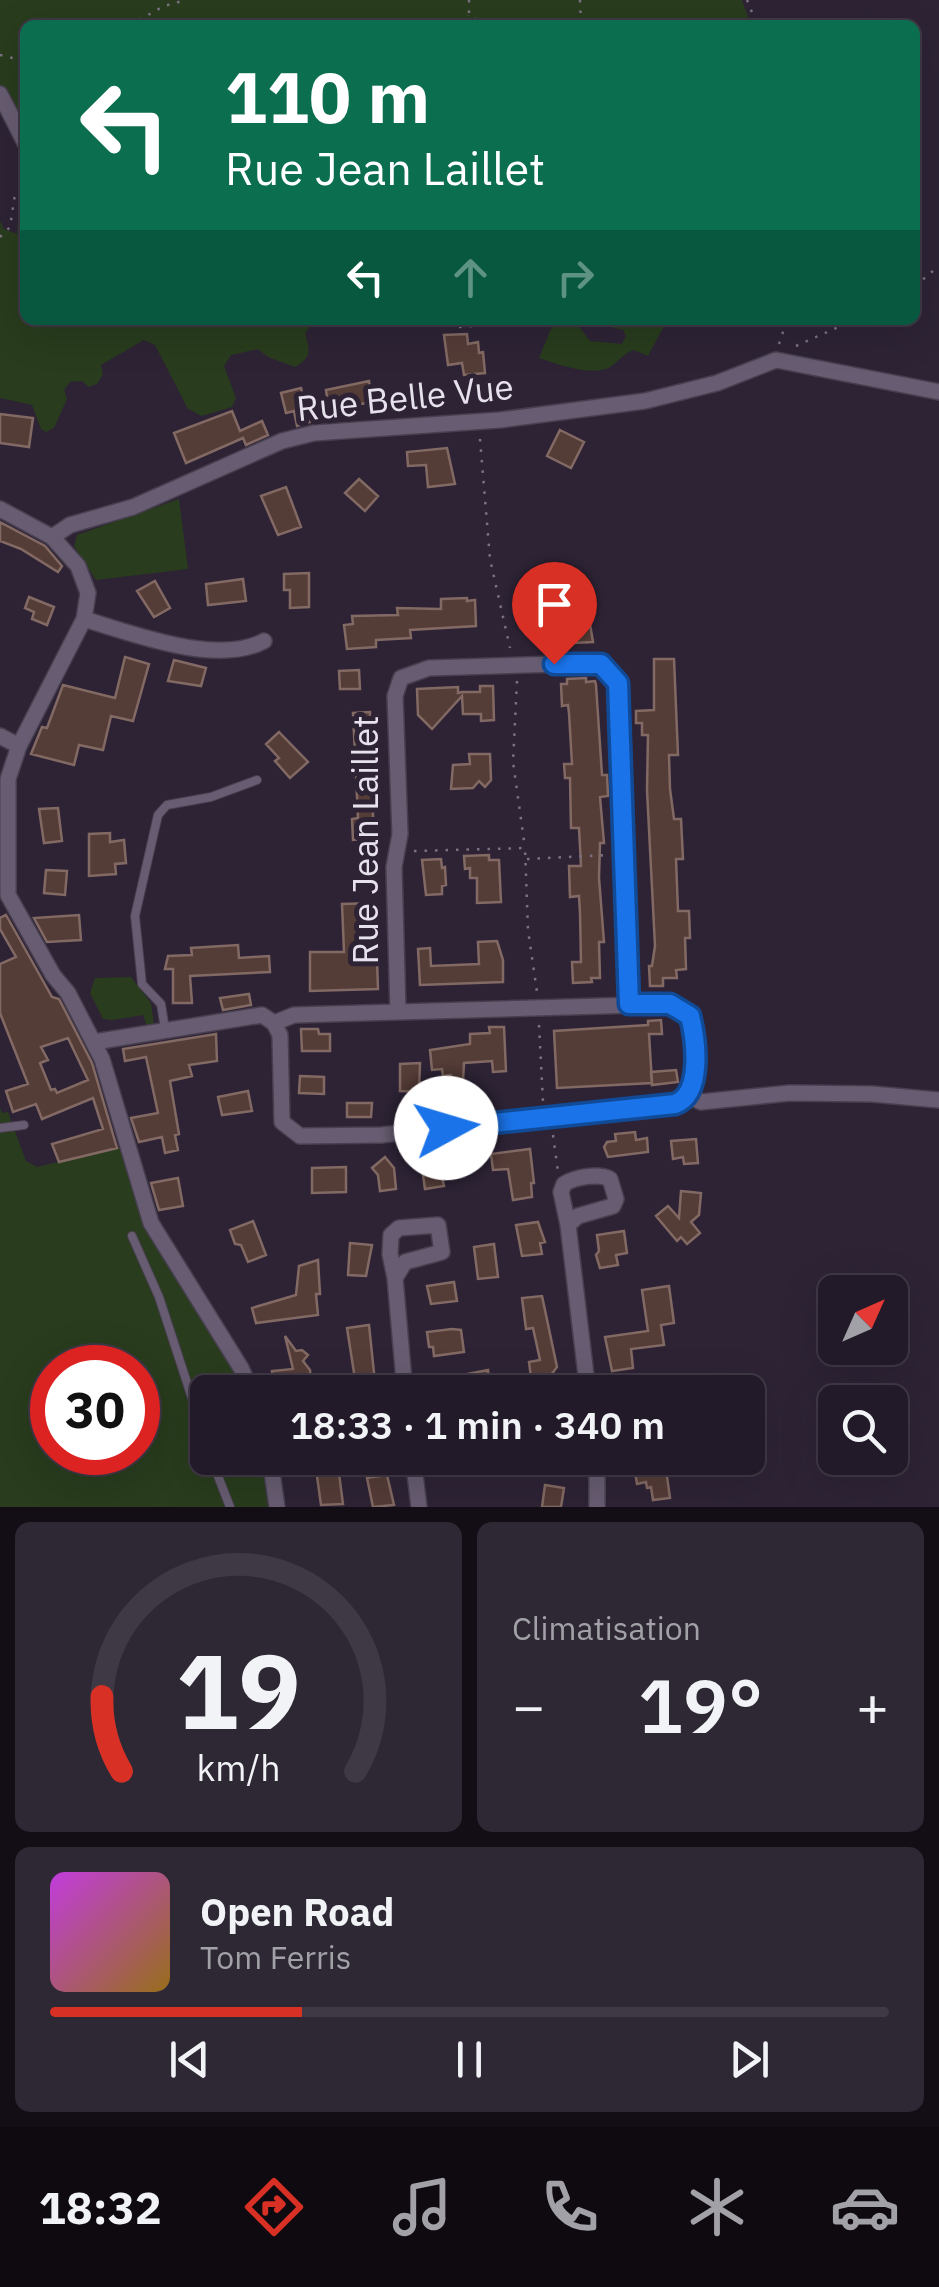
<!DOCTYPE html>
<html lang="fr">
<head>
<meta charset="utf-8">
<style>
  :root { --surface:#221a28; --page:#2e2734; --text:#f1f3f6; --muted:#a2a1a8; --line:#3f3845; --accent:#d93025 }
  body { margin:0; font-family:"IBM Plex Sans",sans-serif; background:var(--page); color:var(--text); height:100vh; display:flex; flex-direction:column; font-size:38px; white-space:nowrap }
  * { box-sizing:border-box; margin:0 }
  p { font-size:32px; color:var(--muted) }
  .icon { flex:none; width:55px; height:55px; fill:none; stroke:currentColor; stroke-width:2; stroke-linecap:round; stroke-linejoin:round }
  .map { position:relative; height:1507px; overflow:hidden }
  .panel { display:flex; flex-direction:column; gap:15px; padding:15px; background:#130e16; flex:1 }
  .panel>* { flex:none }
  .top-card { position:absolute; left:20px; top:20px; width:900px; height:305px; border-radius:15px; box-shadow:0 10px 40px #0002,0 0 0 2px var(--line); background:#0b6e4f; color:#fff; overflow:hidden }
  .needle { width:65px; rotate:45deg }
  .controls { position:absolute; left:818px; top:1275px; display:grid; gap:20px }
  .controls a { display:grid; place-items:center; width:90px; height:90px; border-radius:15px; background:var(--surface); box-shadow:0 10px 40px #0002,0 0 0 2px var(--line); font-size:50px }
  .speed { position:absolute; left:30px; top:1345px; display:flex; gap:20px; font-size:50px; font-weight:700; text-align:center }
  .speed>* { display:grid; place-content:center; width:130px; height:130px; border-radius:50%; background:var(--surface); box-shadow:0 10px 40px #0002,0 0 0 2px var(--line); line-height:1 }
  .speed .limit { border:15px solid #d22; background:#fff; color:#111 }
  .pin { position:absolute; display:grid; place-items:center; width:85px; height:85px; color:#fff; margin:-102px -42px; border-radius:50% 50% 50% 0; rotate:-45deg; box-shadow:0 0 10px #0007 }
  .pin .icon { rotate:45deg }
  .me { position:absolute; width:110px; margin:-55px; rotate:84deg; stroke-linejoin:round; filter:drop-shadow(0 0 8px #0008) }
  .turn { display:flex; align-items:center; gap:35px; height:210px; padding:0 40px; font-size:45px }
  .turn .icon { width:130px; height:130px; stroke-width:2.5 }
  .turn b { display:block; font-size:70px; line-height:85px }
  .lanes { display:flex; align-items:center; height:95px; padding:0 40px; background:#0003; justify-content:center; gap:50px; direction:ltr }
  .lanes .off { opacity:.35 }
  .big { font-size:75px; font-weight:600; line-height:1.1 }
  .panel .widget { flex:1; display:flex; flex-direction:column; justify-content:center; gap:15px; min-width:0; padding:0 35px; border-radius:15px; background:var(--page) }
  .panel .dial { align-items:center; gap:0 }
  .dial svg { height:260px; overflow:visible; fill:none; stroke:var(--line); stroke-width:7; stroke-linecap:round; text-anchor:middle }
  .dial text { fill:var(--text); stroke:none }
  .song { display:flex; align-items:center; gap:30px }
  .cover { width:120px; height:120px; border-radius:15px; background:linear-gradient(135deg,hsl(290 70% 55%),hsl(40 70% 35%)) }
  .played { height:10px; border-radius:5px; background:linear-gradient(90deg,var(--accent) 30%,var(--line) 30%) }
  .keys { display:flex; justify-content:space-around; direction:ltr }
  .heat { display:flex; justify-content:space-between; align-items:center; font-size:55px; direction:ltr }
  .panel .tiles { flex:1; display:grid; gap:15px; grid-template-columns:1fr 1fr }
  .widget:last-child { grid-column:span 2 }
  .trip { position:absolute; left:190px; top:1375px; width:575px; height:100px; border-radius:15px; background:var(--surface); box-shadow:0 10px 40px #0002,0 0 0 2px var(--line); font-weight:600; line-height:100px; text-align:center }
  .dock { display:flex; height:160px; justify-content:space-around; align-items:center; background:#0e0a10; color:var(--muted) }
  .dock .icon { width:70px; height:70px }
  .dock .on { color:var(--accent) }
  .dock b { font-size:45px; color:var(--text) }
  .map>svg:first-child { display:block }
  .green { fill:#293c1d; fill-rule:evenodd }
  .building { fill:#543c37; stroke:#836963; stroke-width:2.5; fill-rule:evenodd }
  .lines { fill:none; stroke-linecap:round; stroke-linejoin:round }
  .lane-casing { stroke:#473f4f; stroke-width:10 }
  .street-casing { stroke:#473f4f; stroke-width:18 }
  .path { stroke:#7b7282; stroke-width:2.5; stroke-dasharray:2.5 8; stroke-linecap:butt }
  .lane { stroke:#675c71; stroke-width:8 }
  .street { stroke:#675c71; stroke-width:15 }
  .route-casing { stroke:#114b97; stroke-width:25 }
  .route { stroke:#1a73e8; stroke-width:18 }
  .labels { text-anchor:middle; stroke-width:10; stroke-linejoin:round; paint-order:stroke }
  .street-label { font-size:35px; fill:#e7e1ed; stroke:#2d2335 }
</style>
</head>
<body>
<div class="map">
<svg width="939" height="1507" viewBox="0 0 939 1507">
  <rect width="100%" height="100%" fill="#2d2335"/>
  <!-- green -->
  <path class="green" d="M0,0H742L751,25H25V113L13,117L0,86Z
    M25,197V320H315L305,333C310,351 312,357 295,367L268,357L258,349L231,355L224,366L236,398L232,407L202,416L188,409L155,345L144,340L101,365L103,374L97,384L89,387L82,381L70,382L64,390L67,399L54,428L46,432L41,429L32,405L0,398V221L4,229L17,234L19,200Z
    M603,320H663V328L648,356L634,350C622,354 616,365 606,369C587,375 557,364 539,358L553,324H577L590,341L622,344L626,336L623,330L606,326Z
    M179,499L188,569L96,580L74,546L77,535Z
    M131,977L151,1003L154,1024L147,1026L143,1015L112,1020L103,1019L90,993L95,978Z
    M0,1108L2,1113L8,1112L26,1161L37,1167L124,1146L132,1181L232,1366L243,1392H208V1458H261L268,1507H0ZM52,1368H138V1452H52Z"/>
  <!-- building -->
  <path class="building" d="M467,334L468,344L478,342L479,353L483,352L485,373L464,375L462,363L448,365L444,335Z
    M369,381L372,403L328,406L326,390Z
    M301,388L310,422L297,426L294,411L286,413L281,393Z
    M232,411L240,431L262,421L268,435L246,445L243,438L186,463L174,433Z
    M0,414L33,418L29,447L0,443Z
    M560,430L584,442L571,468L547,456Z
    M447,448L455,484L428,487L426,465L408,466L407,452Z
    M359,479L378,496L365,511L345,493Z
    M286,487L301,527L278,535L261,496Z
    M0,522L45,546L62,566L58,572L21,549L0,541Z
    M309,573V607L290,608V590H284V574Z
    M243,579L246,601L208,605L206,584Z
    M155,581L170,608L154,617L137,591Z
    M29,597L54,607L47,625L32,619L34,612L25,608Z
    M467,598V601L475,600L476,626L410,630L411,638L376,640V647L347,649L344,625L353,624L352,616L398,615L397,608L441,609V599Z
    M588,612L593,642L572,643V635L542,636L541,614Z
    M125,657L149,664L133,721L111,716L103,750L79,745L74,765L31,754L42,727L47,728L63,685L115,698Z
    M654,659H674L678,755H669L670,789L674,819H681L683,859H676L678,911H689L690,938H685L686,969L676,970L677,978H663V986H650L649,966H652L655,946L647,790L648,735H642V723H636V711L654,710Z
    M174,660L206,668L201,686L168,681Z
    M359,670L360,689H340L339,671Z
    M586,678V682L595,681L596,685L602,775H607L608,796L600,797L604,843H600L599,878L604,942H599L600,978H591L592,982L573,983L572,962H581L580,913L579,896L570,897L569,866H581L579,828H571L570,778H565L564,764H572L569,713L568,705L562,706L561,684H567V679Z
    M480,686H493L494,720L481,721V714H463L462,696L432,729L418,715L417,689L458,687V693L462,692H480Z
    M370,712V726H377L378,750V795H373V847L363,839L353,840L352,819L358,818L353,713Z
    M279,732L308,762L290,778L275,761L279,758L266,744Z
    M469,754H490L491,780L485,787L479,781L473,788L451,789L453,765L470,764Z
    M58,808L62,841L44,843L39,809Z
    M110,833V842L124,840L126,863L115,864L116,874L89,876V834Z
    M489,855V860H499L501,902L477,903V878H470V868L465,869L464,856Z
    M441,859L442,868L445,867L446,885L442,886V894L426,895L422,860Z
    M46,870L67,871L65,895L44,893Z
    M375,903L378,989L310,991V952H344L342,904Z
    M6,915L52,997L59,999L92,1063L117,1148L59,1162L52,1144L103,1129L93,1098L42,1119L36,1104L13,1112L6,1091L28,1084L0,1013V964L16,957L0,929V918ZM68,1038L88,1080L57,1093L55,1089L51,1090L40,1063L48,1060L41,1047Z
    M79,915L81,940L47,942L34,918Z
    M497,941L503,960V982L420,985L418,949L430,948L431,966L479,964L478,942Z
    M238,945L239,958L269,956L270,972L190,976L192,1003H173V969H165L168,956L192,955L191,948Z
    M249,994L251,1005L223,1010L220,998Z
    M661,1020L662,1034H649L652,1083L557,1088L554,1031L648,1025V1021Z
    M489,1027H504L506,1071L493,1072L492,1061L464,1063L463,1081H452L451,1075L443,1076L442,1069L432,1070L430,1050L470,1044V1034L490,1033Z
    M301,1029H318L319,1034H330V1051H302Z
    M216,1034L217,1061L189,1065L192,1076L170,1081L179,1134L175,1135L178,1150L165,1153L162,1137L139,1142L131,1118L158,1113L146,1057L125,1061L123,1049Z
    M420,1063L419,1092L400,1091V1064Z
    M676,1070L678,1082L652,1085L651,1072Z
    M300,1076L324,1077V1094L299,1093Z
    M248,1091L252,1111L222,1115L218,1097Z
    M347,1103H372L371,1117H347Z
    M635,1132L636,1140L647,1138L648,1152L608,1157L604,1147L607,1142L616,1141L615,1134Z
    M696,1139L698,1163L684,1164L683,1157L673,1159L671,1141Z
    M530,1149L534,1183H531L532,1197L513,1200L508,1169L493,1170L491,1154Z
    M385,1157L394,1168L396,1189L380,1191L378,1175L372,1168Z
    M438,1159L444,1186L425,1189L421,1161Z
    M346,1167V1192L312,1193V1168Z
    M178,1178L183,1206L159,1210L151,1183Z
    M681,1191L701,1193L699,1215L691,1222L700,1233L687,1244L681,1237L677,1241L656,1216L668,1206L679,1218Z
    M253,1221L266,1255L248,1262L241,1245L235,1244L230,1230Z
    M538,1222L545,1242L540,1243L542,1254L522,1256L516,1225Z
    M624,1231L627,1253L616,1255L618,1265L600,1268L596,1255L599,1251L597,1235Z
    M350,1243L372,1245L366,1276L348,1275Z
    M494,1244L498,1277L478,1279L474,1247Z
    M318,1260L320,1294H316L318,1315L256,1323L252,1308L296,1295L299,1266Z
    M454,1282L457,1301L431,1304L427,1286Z
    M669,1286L674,1323L661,1325L664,1345L631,1349L633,1368L612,1371L605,1337L648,1331L642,1290Z
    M542,1296L557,1367L551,1375L552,1382L532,1385L529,1362L540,1360L533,1328L526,1329L522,1298Z
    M369,1325L376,1392H357L347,1328Z
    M452,1329L461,1330L464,1352L434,1356L433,1347H429L427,1332Z
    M285,1336L296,1351L302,1350L308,1355L303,1361L310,1370L311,1383L317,1392H276L272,1371L293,1369Z
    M488,1370L490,1389L444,1392L442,1379Z
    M658,1375L660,1392H638L637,1378Z
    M665,1462L670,1498L653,1500L651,1487L647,1488L646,1482L637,1484L634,1466Z
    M338,1466L343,1504L321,1505L316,1469Z
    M387,1475L394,1505L373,1507L367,1478Z
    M545,1485L564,1488L561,1507H542Z"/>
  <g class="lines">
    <!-- lane casing -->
    <g class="lane-casing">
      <path id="lane" d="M165,1029L161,1004L142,984L135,916L158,815L167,805L211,797L257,780
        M0,1128L24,1125
        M132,1236L159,1297L208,1447
        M211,1458L230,1507"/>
    </g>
    <!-- street casing -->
    <g class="street-casing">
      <path id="street" d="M0,94L25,143
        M0,509L52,537L78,566L88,593L84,619L19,746L8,779V895L53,975L68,993L102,1059L151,1223L241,1368L252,1392
        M52,537L70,525L133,507L282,441L314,433L500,420L645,401L717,383L776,360L939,392
        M84,619C133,634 217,666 264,641
        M0,736L19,746
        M398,1012L394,867L400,834L395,696L401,678L429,668L593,663C607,666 616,676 619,690L629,1004
        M274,1023L294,1015L670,1004C679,1006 686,1010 690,1018C697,1032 695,1082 689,1096
        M94,1042L262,1015L274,1023L280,1035L282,1122L300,1136L381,1135L675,1105L689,1096
        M689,1096L701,1102L790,1093L872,1094L939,1100
        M568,1225L578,1216L613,1206L616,1199L610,1179C598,1173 575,1177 564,1184L561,1192L568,1225L588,1392
        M395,1278L405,1262L442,1252L438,1225L399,1228L391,1235L390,1254L395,1278L405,1392
        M270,1458L277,1507
        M413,1458L419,1507
        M597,1458V1507"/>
    </g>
    <!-- path -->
    <path class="path" d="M469,0V14L483,25
      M580,0L581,25
      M747,0L757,25
      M130,25L164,6L186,0
      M464,25L468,15
      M0,55L25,61
      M0,237L10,227L15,194L25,189
      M915,286L939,266
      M459,327L561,320
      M779,344L787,320
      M796,346L854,320
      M480,439L490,559L510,648
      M517,681L513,762L525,848
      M414,851L525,848L528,930L537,992
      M527,859L609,855
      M539,1025L543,1102
      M553,1135L558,1172"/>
    <!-- lane -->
    <use href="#lane" class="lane"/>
    <!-- street -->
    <use href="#street" class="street"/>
  </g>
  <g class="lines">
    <!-- route casing -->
    <g class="route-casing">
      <path id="route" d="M446,1128L675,1104C703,1094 696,1040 690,1016L670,1004H629L618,683L601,664H554"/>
    </g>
    <!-- route -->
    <use href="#route" class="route"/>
  </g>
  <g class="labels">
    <!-- street labels -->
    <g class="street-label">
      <text transform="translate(405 398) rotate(-6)" y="12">Rue Belle Vue</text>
      <text transform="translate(366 840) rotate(-90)" y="12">Rue Jean Laillet</text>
    </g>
  </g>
</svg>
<div class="controls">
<a><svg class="needle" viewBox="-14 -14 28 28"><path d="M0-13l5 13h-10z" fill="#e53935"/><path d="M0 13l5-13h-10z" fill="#a2a1a8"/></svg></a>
<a><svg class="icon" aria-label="search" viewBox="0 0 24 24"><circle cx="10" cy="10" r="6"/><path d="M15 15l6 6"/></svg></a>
</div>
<div class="speed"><div class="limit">30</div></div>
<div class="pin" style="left:554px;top:664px;background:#d93025"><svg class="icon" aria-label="arrive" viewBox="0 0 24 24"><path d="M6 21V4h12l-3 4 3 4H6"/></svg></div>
<svg class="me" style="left:446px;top:1128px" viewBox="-20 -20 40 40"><circle r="19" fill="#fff"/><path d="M0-13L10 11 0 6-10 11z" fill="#1a73e8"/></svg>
<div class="trip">18:33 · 1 min · 340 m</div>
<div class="top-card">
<div class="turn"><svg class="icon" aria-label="left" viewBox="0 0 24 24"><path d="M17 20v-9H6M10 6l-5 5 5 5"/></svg><div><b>110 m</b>Rue Jean Laillet</div></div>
<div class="lanes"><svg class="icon" aria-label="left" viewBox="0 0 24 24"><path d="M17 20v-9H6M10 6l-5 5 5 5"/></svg><svg class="icon off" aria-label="ahead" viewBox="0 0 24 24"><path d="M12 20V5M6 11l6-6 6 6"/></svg><svg class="icon off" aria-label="right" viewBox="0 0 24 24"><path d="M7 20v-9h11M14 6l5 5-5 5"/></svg></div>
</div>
</div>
<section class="panel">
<div class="tiles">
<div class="widget dial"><svg viewBox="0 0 100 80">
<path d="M14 69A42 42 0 1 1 86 69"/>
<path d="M14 69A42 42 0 0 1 8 46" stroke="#d93025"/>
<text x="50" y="56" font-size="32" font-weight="700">19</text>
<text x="50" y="72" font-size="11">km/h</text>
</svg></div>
<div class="widget"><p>Climatisation</p>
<div class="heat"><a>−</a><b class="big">19°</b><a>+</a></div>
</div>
<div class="widget">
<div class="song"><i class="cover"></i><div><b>Open Road</b><p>Tom Ferris</p></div></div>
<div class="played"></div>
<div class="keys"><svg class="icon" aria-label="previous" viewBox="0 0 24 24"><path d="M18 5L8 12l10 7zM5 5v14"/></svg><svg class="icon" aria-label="pause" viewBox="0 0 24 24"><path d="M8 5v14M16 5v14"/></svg><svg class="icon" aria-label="next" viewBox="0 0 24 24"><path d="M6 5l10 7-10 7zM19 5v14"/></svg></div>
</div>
</div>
</section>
<nav class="dock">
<b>18:32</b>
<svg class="icon on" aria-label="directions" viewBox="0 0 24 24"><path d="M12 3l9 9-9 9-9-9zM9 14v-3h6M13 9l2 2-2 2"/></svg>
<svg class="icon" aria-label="music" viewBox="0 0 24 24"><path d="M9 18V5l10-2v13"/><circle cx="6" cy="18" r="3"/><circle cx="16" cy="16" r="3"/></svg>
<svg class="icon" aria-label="phone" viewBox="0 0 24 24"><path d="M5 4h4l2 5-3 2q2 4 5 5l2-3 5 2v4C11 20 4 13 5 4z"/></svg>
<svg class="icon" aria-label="climate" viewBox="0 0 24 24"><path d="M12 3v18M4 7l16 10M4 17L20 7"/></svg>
<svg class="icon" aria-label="car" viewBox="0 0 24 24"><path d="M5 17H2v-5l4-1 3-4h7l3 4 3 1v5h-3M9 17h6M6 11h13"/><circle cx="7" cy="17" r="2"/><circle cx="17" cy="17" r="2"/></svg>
</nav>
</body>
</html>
